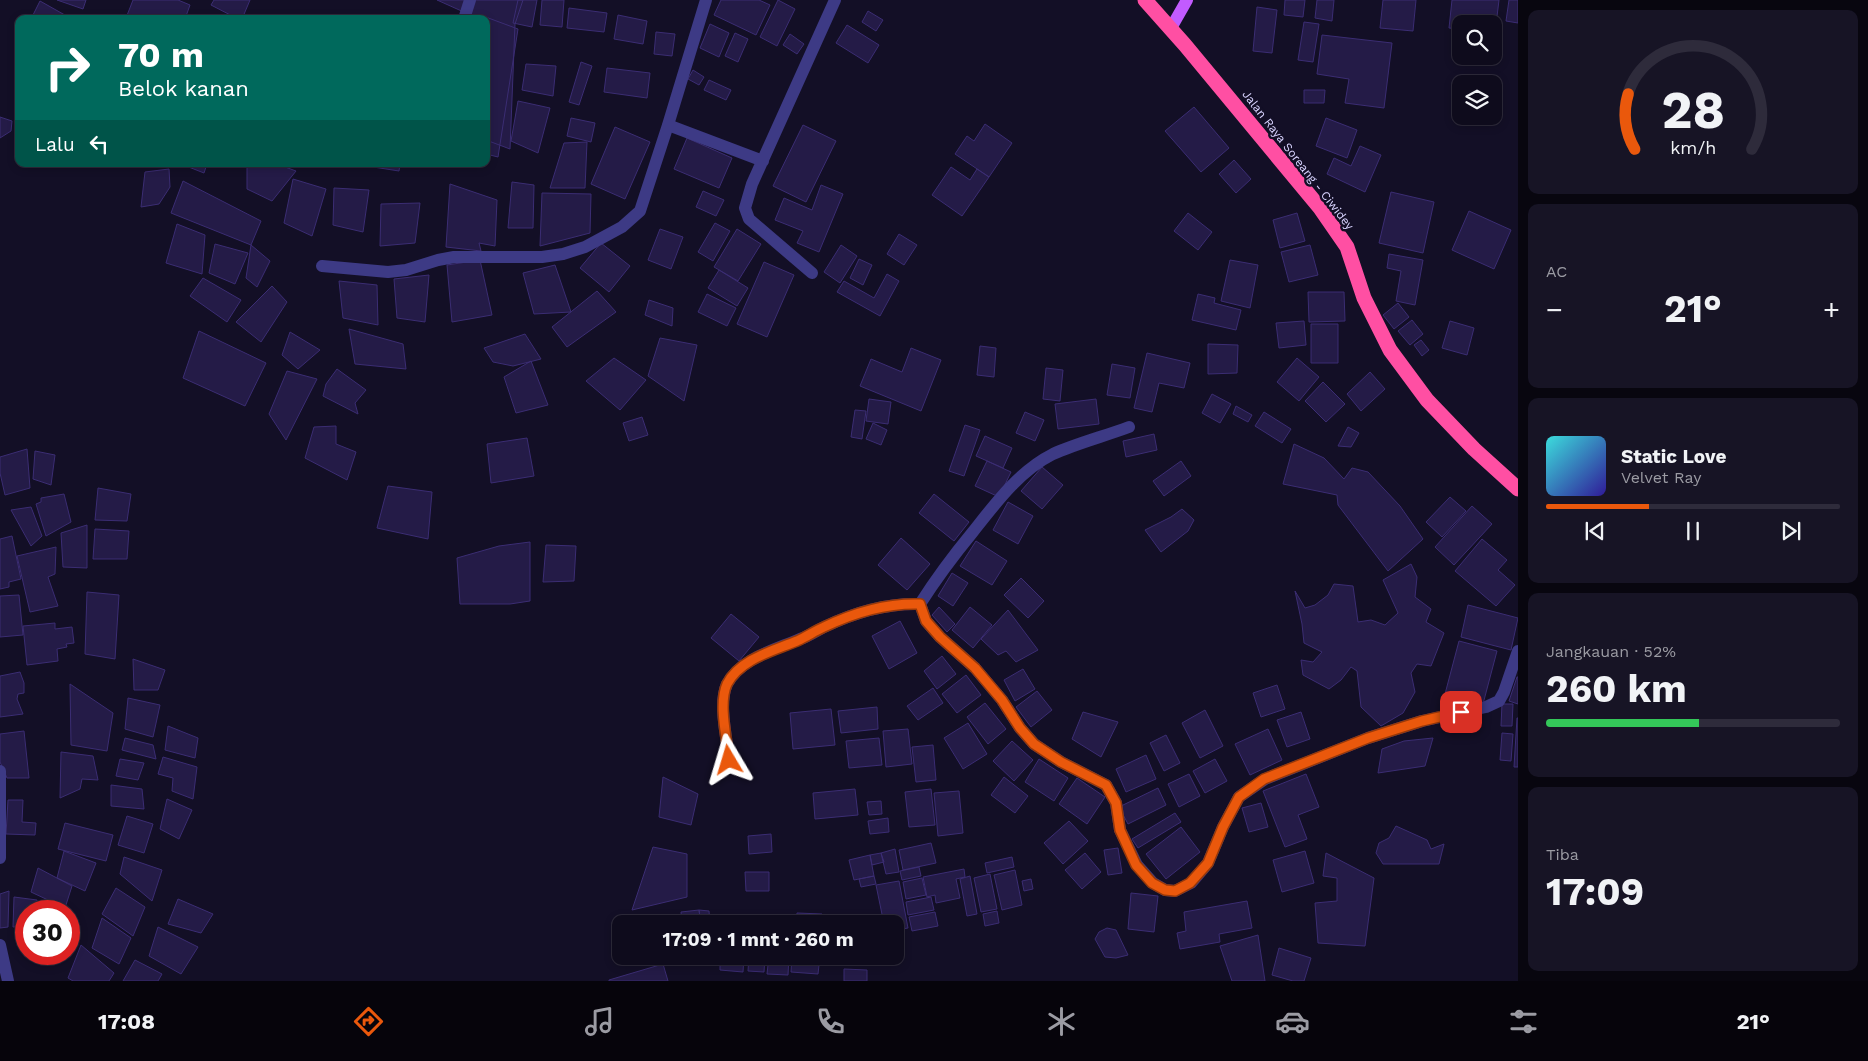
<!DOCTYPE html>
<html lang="id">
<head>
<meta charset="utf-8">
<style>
  :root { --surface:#0e0b1c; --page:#171425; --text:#f1f3f6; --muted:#9b9ba3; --line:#2e2b3b; --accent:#ea580c }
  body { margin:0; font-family:"Work Sans",sans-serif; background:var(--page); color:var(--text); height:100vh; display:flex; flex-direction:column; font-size:19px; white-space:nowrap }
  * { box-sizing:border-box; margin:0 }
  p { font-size:16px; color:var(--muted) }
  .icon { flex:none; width:28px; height:28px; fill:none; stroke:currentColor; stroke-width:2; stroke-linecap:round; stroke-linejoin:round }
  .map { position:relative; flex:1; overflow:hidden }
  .drawer { display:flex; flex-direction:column; gap:10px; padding:10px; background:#08060f; width:350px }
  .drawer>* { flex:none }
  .hud { position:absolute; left:15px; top:15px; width:475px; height:152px; border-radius:10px; box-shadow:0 2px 8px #0003,0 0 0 1px var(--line); background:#00695c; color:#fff; overflow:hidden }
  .controls { position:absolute; left:1452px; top:15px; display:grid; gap:10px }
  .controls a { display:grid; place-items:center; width:50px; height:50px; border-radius:10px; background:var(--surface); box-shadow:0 2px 8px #0003,0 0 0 1px var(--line); font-size:25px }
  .speed { position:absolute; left:15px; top:900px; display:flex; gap:10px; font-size:25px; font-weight:700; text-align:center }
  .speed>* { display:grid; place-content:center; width:65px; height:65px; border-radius:50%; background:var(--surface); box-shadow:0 2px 8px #0003,0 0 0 1px var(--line); line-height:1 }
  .speed .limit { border:8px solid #d22; background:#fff; color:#111 }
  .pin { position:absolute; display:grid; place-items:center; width:42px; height:42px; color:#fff; margin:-21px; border-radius:10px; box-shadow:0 2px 8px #0006 }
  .me { position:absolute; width:55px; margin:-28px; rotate:353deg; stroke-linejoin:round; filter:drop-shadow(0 0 4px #0008) }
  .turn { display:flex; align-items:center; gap:18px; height:105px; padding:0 20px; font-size:22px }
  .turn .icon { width:65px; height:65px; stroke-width:2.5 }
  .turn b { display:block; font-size:35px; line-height:42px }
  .then { display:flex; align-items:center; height:48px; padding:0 20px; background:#0003; gap:10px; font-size:19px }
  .big { font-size:38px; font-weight:700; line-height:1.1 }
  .drawer .tile { flex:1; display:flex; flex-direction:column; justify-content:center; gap:8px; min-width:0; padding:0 18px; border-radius:10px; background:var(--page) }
  .drawer .dial { align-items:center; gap:0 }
  .dial svg { height:130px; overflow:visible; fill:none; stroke:var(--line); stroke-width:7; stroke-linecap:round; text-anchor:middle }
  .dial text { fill:var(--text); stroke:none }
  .song { display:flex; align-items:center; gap:15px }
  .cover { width:60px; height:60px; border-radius:8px; background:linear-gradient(135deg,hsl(180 70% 55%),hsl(250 70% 35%)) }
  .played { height:5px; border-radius:2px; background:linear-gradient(90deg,var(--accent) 35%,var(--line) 35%) }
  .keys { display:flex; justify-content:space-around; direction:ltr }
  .heat { display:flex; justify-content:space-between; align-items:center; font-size:28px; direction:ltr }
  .charge { height:8px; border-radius:4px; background:linear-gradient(90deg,#34c759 52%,var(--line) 0) }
  .trip { position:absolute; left:612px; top:915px; width:292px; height:50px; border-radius:10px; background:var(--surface); box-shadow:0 2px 8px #0003,0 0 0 1px var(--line); font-weight:700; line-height:50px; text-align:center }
  .tabs { display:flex; height:80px; justify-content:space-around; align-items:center; background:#06040b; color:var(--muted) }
  .tabs .icon { width:35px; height:35px }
  .tabs .selected { color:var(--accent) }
  .tabs b { font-size:22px; color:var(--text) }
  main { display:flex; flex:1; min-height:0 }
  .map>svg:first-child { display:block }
  .building { fill:#241b47; stroke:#3b2d73 }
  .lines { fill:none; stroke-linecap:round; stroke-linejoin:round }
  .minor { stroke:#3d3a85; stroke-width:12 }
  .major { stroke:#c25bff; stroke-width:12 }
  .highway { stroke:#ff4fa3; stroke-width:15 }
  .route-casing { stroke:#983908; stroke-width:12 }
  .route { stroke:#ea580c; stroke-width:9 }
  .labels { text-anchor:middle; stroke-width:5; stroke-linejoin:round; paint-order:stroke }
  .street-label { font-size:12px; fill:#d9d4ff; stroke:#130f26 }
</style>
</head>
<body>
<main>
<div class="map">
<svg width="1518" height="981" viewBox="0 0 1518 981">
  <rect width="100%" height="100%" fill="#130f26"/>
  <!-- building -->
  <path class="building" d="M57,0H86L83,9Z
    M133,0H178L190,5L185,19H129L126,18Z
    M214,0H250L242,19H238L211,5Z
    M437,0H523L515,24L510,149L486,140V19H464L466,13Z
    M518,0H537L532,27L513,23Z
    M542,0H564L562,27L540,25Z
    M721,0H759L770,5L756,35L714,15Z
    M778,0L795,9L777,46L760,37Z
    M1285,0H1305L1303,17L1284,15Z
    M1317,0H1334L1332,21L1315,18Z
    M1383,0H1416L1413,31L1380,28Z
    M1452,0H1499L1495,33H1494V24H1461V29L1449,28Z
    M1509,0H1518V23L1506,21Z
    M40,1L72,19H31Z
    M1257,7L1277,10L1272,53L1253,51Z
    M569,8L607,13L604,32L567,28Z
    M868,11L883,20L876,31L862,22Z
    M618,15L647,21L643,44L614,39Z
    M483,16L518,29L498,157L486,154V19H482Z
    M1304,22L1319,24L1313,62L1298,60Z
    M710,24L729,33L719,57L700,48Z
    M847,25L879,45L868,63L836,43Z
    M656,32L675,34L672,56L654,54Z
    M735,33L748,39L738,62L725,56Z
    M790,34L804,44L797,54L783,45Z
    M1322,35L1392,43L1384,108L1345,103L1349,79L1317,74Z
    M581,62L592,66L579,105L569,102Z
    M526,64L556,66L553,96L522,90Z
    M607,68L650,73L647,98L604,92Z
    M693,70L704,77L699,85L688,79Z
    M709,80L731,90L726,100L704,90Z
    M1304,90H1325L1324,103H1304Z
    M518,101L550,108L538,153L511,141Z
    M1194,107L1229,148L1201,172L1165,131Z
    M0,117L12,121L11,131L0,138Z
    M571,118L595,123L591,142L567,136Z
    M1326,118L1357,130L1347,158L1316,146Z
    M985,124L1012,143L989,177L955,154L967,136L974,141Z
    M803,125L836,141L806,202L773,186Z
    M615,127L650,142L625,199L591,184Z
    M687,138L732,158L719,188L674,169Z
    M587,142L585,188H550L564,143Z
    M1360,146L1381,155L1365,192L1327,174L1334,158L1351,166Z
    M1234,160L1251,179L1236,193L1219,174Z
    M181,164H207L204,173Z
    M247,164H277L296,171L272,201L247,189Z
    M354,164H400L399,171Z
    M951,167L970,180L977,169L989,177L962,216L932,195Z
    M169,169L170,187L159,204L141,207L145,172Z
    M293,179L326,189L312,236L284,223Z
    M183,181L261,221L251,245L171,213Z
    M512,182L534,185L533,228H508Z
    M450,184L497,200L495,246L479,243L481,251L446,247Z
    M821,185L843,194L819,252L797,243L803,231L775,220L784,198L812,210Z
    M334,188L369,190L363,232L333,225Z
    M703,191L724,200L716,216L696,207Z
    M1391,192L1434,202L1423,253L1379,243Z
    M542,193L591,194L590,233L540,246Z
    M420,203L415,243L380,246L381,204Z
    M1469,211L1511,230L1494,269L1452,250Z
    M1188,213L1212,232L1198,250L1174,231Z
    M1297,213L1305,241L1280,248L1273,220Z
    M715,223L730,231L713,261L698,252Z
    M177,224L205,235L202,274L166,263Z
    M660,229L683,237L671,269L648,260Z
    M737,229L761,244L738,281L714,267Z
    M899,234L917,245L904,265L887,254Z
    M601,243L630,266L609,292L580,268Z
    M215,244L248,253L235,284L209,273Z
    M251,245L270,261L257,287L246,278Z
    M841,245L857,256L840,283L824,272Z
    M1310,245L1318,275L1289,282L1281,252Z
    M1389,254L1423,260L1415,305L1396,301L1401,271L1387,268Z
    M859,259L872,265L863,285L850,278Z
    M480,260L492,315L452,322L447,265Z
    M1230,260L1258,265L1250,308L1221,301Z
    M764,262L794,275L767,337L737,324Z
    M555,265L571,312L534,314L523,273Z
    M719,270L748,288L737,306L708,288Z
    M887,274L899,281L880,316L837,292L844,281L874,298Z
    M429,275L425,322L397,318L394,279Z
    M203,278L241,300L227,322L190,296Z
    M339,281L377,285L378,325L343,318Z
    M272,286L287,302L261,342L236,322Z
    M597,291L616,312L567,347L552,327Z
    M1308,292H1344L1345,321L1309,322Z
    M707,294L736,308L727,326L698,312Z
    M1198,294L1215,298L1214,303L1241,310L1236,330L1192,320Z
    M649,300L673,308L672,326L645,315Z
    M1398,303L1409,317L1394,329L1383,315Z
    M1412,320L1423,334L1410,345L1398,331Z
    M1304,321L1306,345L1279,348L1276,323Z
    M1450,321L1474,328L1467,355L1442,348Z
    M1311,324H1338V363H1311Z
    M349,329L403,344L406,369L355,364Z
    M199,331L266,363L245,406L183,378Z
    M290,332L320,350L298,369L282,355Z
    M525,334L541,359L513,366L493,362L484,348Z
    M660,338L697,345L684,401L648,376Z
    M1421,340L1429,350L1422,356L1414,345Z
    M1208,344L1238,345L1237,373L1208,374Z
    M980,346L996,348L994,377L977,375Z
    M911,348L941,360L921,411L860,386L871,359L902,372Z
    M1147,353L1190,363L1184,388L1159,383L1152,412L1134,408Z
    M614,358L646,380L620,410L586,381Z
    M1297,358L1319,377L1299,401L1277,382Z
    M531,361L548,405L516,413L504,377Z
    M1112,364L1135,368L1130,398L1107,395Z
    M1046,368L1063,370L1060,401L1043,399Z
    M337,369L366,390L355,403L358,414L323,396L326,384Z
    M287,371L317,379L286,440L269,414Z
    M1370,372L1385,389L1361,411L1347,394Z
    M1323,382L1345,404L1326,422L1305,401Z
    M1212,394L1231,404L1220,423L1202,413Z
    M869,399L891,402L888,424L866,421Z
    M1096,399L1099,424L1058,429L1055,404Z
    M1236,406L1252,415L1248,422L1233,414Z
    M855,410L866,411L862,439L851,437Z
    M1025,412L1044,420L1035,441L1016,433Z
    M1264,412L1291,429L1282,443L1255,426Z
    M642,417L648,435L629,441L623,423Z
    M873,423L887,430L881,445L866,439Z
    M965,425L980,430L964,476L949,471Z
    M336,426V444L356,452L347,480L305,458L314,427Z
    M1348,427L1359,433L1351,447L1338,446Z
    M1154,434L1157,450L1126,457L1123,441Z
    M985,436L1012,448L1003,468L976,456Z
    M527,438L534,476L491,483L487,444Z
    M1294,444L1324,458L1344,479L1352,468L1368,472L1400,506L1423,539L1388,571L1338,505L1337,495L1283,484Z
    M27,449L30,488L5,495L0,473V457Z
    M35,451L55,455L51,485L33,479Z
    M987,461L1011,472L999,497L975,486Z
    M1181,461L1191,476L1164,496L1153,481Z
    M1042,467L1063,485L1042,509L1021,491Z
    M388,486L432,492L428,539L377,528Z
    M98,488L131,494L127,521L95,520Z
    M64,494L71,522L46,536L36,504L41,502V498Z
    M934,494L969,522L954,541L919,513Z
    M1450,497L1466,511L1442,537L1426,522Z
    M1008,502L1033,516L1018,544L993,530Z
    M1472,506L1492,524L1454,565L1435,547Z
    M31,507L42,536L31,546L11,510Z
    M1182,509L1194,520L1188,531L1161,552L1145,530L1171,517Z
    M87,525V568L63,567L61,533Z
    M95,529L129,531L127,559H93Z
    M12,536L21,579L9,582V587L0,589V539Z
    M901,538L930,564L907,590L878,565Z
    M1482,539L1507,560L1498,570L1515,585L1496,606L1455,571Z
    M976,541L1007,561L992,585L960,566Z
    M530,542V601L510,604H460L457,558L499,546Z
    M546,545L576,546L574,581L543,582Z
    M56,547L55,574L48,577L58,606L30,612L17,556Z
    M1411,564L1417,577L1415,597L1431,609L1426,622L1444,633L1431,666L1417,664L1411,673L1415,692L1403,713L1381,726L1361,707L1357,671L1351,667L1341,680L1329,689L1303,675L1301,660L1313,662L1322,652L1304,643L1302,624L1295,591L1305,608L1315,605L1328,595L1334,584L1353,586L1358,622L1371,620L1385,625L1398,613L1383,580Z
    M952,573L968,583L953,606L938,596Z
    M1021,578L1044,601L1028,618L1004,595Z
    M87,592L119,595L115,659L85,654Z
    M19,595L23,635L0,637V596Z
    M1468,605L1518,618L1511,650L1461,637Z
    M939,607L955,624L947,632L932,615Z
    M970,607L992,625L973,648L952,630Z
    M1008,610L1038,650L1016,662L1006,651L998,655L981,639Z
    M731,614L759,637L739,661L711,638Z
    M900,621L917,653L889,669L872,636Z
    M55,623V629L72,627L74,643L66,644L67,647L57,649L58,661L27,665L23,626Z
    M1459,641L1497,651L1483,704L1445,694Z
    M942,656L956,674L937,689L924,671Z
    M133,659L165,670L158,690H134Z
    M1023,669L1035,689L1015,701L1004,680Z
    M20,672L24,683V693L18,694L17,699L23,714L0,717V676Z
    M966,675L981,695L957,713L942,694Z
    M1517,677H1518V704L1509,701Z
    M70,684L113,713L107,751L71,745Z
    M1277,685L1285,709L1261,717L1253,693Z
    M933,688L943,703L918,720L907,706Z
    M1037,691L1052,710L1031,727L1016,707Z
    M128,698L160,705L153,737L125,729Z
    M985,703L1006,729L988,744L967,717Z
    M1502,704H1513L1512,726H1501Z
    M877,707L878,729L841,733L838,711Z
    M831,709L835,745L793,749L790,713Z
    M1205,710L1223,746L1200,758L1182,723Z
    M1083,712L1118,722L1101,757L1072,739Z
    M1301,712L1310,739L1287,747L1277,720Z
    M1517,718H1518V767H1514Z
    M968,723L987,754L963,769L944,738Z
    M168,726L198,738L195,758L165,750Z
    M908,729L912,764L886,767L883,731Z
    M1268,729L1282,760L1250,775L1235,744Z
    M24,731L29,778H7L0,762V734Z
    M1502,733L1513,734L1511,761L1500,760Z
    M1166,735L1180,763L1164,771L1150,743Z
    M125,738L153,745L156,759L122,750Z
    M879,738L882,765L849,768L846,741Z
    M1433,738L1425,766L1378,773L1382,749L1404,741Z
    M1012,741L1033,760L1014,781L993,761Z
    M933,745L936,780L916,782L912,747Z
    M61,752L93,756L98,780L82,779L80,789L60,798Z
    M1146,755L1156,779L1126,792L1116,769Z
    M163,757L197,767L193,799L172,791L173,778L158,774Z
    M120,759L144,763L138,780L116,776Z
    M1039,759L1068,778L1054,801L1025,782Z
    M1215,759L1227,781L1205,793L1193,771Z
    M1189,774L1200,796L1179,807L1168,784Z
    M1306,774L1319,807L1298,815L1307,839L1285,847L1263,791Z
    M663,777L698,794L691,825L659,817Z
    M1004,777L1028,796L1015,813L991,795Z
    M1077,778L1105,797L1087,824L1059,804Z
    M111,785L142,789L144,809L111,806Z
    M1158,788L1166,805L1128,824L1119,807Z
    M855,789L858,815L815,819L813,793Z
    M931,789L935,825L909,827L905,792Z
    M959,791L963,833L938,836L934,793Z
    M167,799L192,810L179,839L160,829Z
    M8,800H23L22,822L36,823L35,835L6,834Z
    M881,801L882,814L869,815L867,802Z
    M1261,803L1268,827L1249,832L1242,808Z
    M1175,813L1181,822L1138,848L1132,839Z
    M127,816L153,824L144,853L118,845Z
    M888,818L889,832L870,834L868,821Z
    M1069,821L1088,841L1063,864L1044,843Z
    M65,823L113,835L106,861L58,849Z
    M1396,826L1427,840L1431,849L1444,844L1439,864H1383L1376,853L1379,843L1389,838Z
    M1181,827L1200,852L1166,879L1146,854Z
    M771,834L772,852L749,854L748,836Z
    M931,843L936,863L903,870L899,850Z
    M653,847L687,854V897L632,910Z
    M1118,848L1122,873L1108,875L1104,850Z
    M895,849L899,872L886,874L881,853Z
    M64,851L96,863L85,891L57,878Z
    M1305,851L1314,883L1282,892L1273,860Z
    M881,853L884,862L872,865L870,855Z
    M1085,853L1101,872L1082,889L1065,870Z
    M1326,853L1374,878L1365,946L1318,943L1315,903L1337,901V878L1323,876Z
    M870,855L874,876L854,880L849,860Z
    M124,857L162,870L152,901L120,874Z
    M1012,857L1014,867L987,873L985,863Z
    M919,867L921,876L902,880L900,871Z
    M38,868L72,886L65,908L31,892Z
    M964,869L965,877L956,879L960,898L936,903L935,895L927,897L923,877Z
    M1015,870L1022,905L1002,910L994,875Z
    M745,872H769V891H746Z
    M990,874L997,909L981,912L974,878Z
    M874,876L876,884L861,887L859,879Z
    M970,876L977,914L967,916L960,879Z
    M922,878L926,895L906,899L903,882Z
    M1031,879L1033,889L1024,891L1022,881Z
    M899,881L908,928L896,930V924H884L876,885Z
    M116,888L145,907L133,936L102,914Z
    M9,891L8,927L0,928V894Z
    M1131,893L1158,896L1154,932L1128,929Z
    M14,897L37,900L36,911H26V926L13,927Z
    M931,897L934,910L908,915L906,902Z
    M178,899L213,914L201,933L168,924Z
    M1247,901L1252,928L1219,934L1220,942L1180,949L1177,933L1186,931L1184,912Z
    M699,910L709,911L710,924H701Z
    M699,910L701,924H682L681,912Z
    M997,911L999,923L985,926L983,914Z
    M935,912L938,926L912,931L909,917Z
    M797,913L822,914L821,924H796Z
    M102,918L131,938L119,964L92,948Z
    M158,927L198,947L181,974L149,956Z
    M1107,928L1116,930L1128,955L1116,958L1105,957L1095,939L1099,932Z
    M1258,935L1265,981H1232L1220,946Z
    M81,945L114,973L109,981H73L68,978Z
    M1279,948L1311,958L1304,981H1293L1272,975Z
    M675,956H702L676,961Z
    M720,956H744L743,972L720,970Z
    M749,956H765L764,972L748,971Z
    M769,956H789L788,975L767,974Z
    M792,956H820L818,974L791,972Z
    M135,960L162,974L158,981H123Z
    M663,964L668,981H609V980Z
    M844,969L867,970V981H844Z"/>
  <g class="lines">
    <!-- minor -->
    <path class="minor" d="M464,19L470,0
      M668,125L763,161
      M322,266L388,272L406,270L438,260L454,257H542L563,254L585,247L622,227L640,211L668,125L706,0
      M812,273L749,219L745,208L752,184L835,0
      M1129,427C1105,436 1075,444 1053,454C1019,471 995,504 972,533C953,556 936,579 920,604L926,621L940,637L975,668L1002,700L1020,728L1034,744L1061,762L1106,785L1116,803L1120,830L1137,865L1153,883L1165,890L1175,891L1191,883L1208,863L1223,827L1239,797L1265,779L1368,738L1422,721L1486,707L1499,701L1504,692L1518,651
      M729,759C727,738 718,704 727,684C741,658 775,650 800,639C809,636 816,631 824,627C853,613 888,603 920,604
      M0,858V771
      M0,945L8,981"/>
    <!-- major -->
    <path class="major" d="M1171,28L1187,0"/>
    <!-- highway -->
    <path class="highway" d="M1145,0L1185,45L1320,208L1347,247L1364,298L1390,350L1427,400L1474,449L1518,489"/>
  </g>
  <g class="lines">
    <!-- route casing -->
    <g class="route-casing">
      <path id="route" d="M729,760C727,738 718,704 727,684C740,659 773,651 797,641C806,637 815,631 824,627C853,613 888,603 920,604L926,621L940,637L975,668L1002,700L1020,728L1034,744L1061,762L1106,785L1116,803L1120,830L1136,865L1152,883L1165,890L1175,891L1190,883L1208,863L1223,827L1239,797L1264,779L1368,738L1422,721L1461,712"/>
    </g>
    <!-- route -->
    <use href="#route" class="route"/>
  </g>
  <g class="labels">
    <!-- street labels -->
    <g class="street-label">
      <text transform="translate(1298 160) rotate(52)" y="4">Jalan Raya Soreang - Ciwidey</text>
    </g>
  </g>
</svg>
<div class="controls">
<a><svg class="icon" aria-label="search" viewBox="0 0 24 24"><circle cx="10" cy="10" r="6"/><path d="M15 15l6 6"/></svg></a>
<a><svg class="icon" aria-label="layers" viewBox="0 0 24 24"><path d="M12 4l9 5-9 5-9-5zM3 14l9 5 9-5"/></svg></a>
</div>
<div class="speed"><div class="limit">30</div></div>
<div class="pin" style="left:1461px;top:712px;background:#d93025"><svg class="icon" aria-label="arrive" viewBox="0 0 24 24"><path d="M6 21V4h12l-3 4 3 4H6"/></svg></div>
<svg class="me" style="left:729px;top:760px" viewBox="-20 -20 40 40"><path d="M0-17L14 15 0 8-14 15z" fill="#ea580c" stroke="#fff" stroke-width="4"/></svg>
<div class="trip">17:09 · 1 mnt · 260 m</div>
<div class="hud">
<div class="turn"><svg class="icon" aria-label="right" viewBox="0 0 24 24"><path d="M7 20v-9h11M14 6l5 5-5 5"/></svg><div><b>70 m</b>Belok kanan</div></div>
<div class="then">Lalu<svg class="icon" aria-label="left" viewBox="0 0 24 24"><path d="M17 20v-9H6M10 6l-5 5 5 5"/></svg></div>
</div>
</div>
<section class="drawer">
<div class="tile dial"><svg viewBox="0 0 100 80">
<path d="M14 69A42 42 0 1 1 86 69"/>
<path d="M14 69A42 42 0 0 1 10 35" stroke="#ea580c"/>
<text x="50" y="56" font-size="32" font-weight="700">28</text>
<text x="50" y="72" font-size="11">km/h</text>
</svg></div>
<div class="tile"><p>AC</p>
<div class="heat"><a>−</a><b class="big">21°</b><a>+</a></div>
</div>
<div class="tile">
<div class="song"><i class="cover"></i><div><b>Static Love</b><p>Velvet Ray</p></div></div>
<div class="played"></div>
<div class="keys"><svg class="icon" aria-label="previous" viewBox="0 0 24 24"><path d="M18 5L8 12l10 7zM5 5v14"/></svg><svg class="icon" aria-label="pause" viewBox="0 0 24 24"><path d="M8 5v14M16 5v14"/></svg><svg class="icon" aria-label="next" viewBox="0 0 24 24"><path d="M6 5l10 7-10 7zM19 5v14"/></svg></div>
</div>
<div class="tile"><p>Jangkauan · 52%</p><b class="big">260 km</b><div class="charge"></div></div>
<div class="tile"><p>Tiba</p><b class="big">17:09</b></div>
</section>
</main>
<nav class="tabs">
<b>17:08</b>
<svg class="icon selected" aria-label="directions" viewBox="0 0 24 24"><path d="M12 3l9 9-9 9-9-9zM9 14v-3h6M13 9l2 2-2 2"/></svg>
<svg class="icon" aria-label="music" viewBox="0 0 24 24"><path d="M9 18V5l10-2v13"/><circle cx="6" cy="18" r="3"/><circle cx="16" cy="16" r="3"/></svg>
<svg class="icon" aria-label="phone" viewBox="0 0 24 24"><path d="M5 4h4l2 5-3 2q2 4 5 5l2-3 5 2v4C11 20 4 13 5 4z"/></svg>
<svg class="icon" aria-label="climate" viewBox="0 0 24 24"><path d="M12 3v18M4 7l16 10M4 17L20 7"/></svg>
<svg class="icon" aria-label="car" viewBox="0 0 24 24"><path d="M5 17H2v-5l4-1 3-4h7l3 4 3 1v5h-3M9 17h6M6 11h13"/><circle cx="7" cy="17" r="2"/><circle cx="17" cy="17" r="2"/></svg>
<svg class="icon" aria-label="filters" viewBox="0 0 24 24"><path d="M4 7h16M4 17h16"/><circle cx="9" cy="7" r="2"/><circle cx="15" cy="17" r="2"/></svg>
<b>21°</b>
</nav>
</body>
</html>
